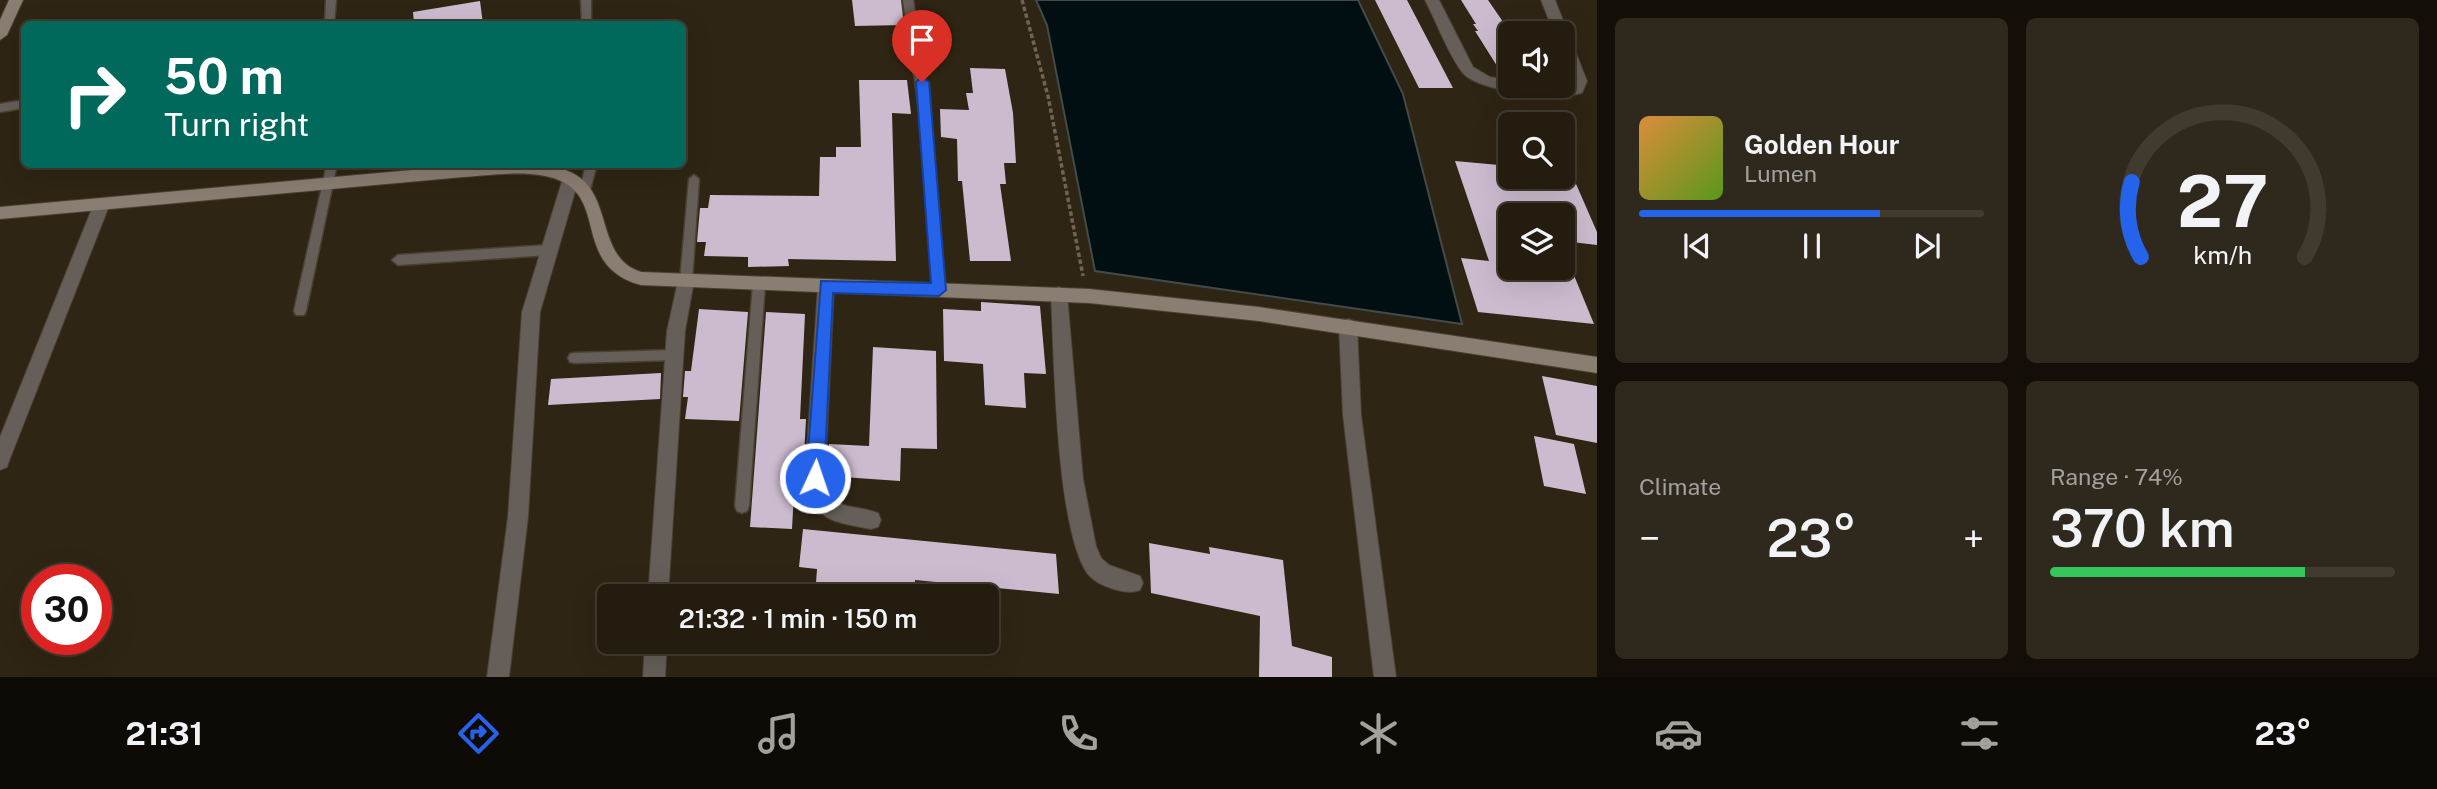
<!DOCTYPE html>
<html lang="en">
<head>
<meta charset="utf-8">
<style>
  :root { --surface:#231c0f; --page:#2f291d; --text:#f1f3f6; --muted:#a3a19e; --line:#403a2f; --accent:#2563eb }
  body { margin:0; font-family:"Public Sans",sans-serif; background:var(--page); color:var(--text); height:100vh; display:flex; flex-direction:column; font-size:26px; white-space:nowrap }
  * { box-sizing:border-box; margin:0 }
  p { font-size:23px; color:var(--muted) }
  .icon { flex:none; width:38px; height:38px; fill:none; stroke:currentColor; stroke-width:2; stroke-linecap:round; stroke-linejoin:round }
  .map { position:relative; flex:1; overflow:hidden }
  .sheet { display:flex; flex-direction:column; gap:18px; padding:18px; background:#130f08; width:840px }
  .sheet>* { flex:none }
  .hud { position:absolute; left:21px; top:21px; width:665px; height:147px; border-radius:10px; box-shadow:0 7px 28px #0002,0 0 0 2px var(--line); background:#00695c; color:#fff; overflow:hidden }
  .fabs { position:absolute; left:1498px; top:21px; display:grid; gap:14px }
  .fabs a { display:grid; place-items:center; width:77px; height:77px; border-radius:10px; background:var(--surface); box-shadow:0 7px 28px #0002,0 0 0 2px var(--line); font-size:35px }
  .speed { position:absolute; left:21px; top:564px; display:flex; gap:14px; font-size:35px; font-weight:700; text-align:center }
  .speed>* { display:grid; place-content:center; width:91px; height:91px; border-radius:50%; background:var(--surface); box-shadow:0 7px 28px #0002,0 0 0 2px var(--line); line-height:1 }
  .speed .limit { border:10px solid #d22; background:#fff; color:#111 }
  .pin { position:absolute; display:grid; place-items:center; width:60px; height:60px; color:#fff; margin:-72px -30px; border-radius:50% 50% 50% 0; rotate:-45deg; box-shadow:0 0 7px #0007 }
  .pin .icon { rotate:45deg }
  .me { position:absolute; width:77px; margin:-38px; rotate:3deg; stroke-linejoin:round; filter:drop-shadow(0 0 5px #0008) }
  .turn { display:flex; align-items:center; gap:24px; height:147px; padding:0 28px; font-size:32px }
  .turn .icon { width:91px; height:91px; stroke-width:2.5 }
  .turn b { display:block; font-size:49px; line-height:60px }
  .big { font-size:52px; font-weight:600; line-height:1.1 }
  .sheet .card { flex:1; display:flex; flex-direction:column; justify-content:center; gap:10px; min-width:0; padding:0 24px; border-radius:10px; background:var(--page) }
  .sheet .dial { align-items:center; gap:0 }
  .dial svg { height:182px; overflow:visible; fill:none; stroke:var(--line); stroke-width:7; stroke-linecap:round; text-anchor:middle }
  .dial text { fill:var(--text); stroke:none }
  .song { display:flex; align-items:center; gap:21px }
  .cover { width:84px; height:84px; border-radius:10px; background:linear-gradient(135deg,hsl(30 70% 55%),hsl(90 70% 35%)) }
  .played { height:7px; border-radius:4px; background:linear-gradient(90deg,var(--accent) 70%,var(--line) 70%) }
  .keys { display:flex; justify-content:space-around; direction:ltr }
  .heat { display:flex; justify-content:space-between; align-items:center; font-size:38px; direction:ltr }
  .charge { height:10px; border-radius:5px; background:linear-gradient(90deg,#34c759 74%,var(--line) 0) }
  .sheet .tiles { flex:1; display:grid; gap:18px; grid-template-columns:repeat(2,1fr) }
  .trip { position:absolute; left:597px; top:584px; width:402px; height:70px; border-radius:10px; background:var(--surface); box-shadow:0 7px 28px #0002,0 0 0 2px var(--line); font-weight:600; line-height:70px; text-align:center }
  .menu { display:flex; height:112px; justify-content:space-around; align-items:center; background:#0e0b06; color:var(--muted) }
  .menu .icon { width:49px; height:49px }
  .menu .current { color:var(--accent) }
  .menu b { font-size:32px; color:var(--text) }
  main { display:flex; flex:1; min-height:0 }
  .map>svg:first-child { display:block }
  .water { fill:#020f12; stroke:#434b4a; stroke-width:2 }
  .building { fill:#ccbbcf }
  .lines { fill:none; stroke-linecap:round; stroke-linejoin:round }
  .lane-casing { stroke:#4b4131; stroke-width:3 }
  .street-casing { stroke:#4b4131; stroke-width:2 }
  .secondary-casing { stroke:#4b4131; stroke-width:2 }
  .path { stroke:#6d6455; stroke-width:3.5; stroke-dasharray:4.5 2.5; stroke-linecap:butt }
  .lane { fill:#665e58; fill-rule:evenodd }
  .street { fill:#665e58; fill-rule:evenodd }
  .secondary { fill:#8a7d72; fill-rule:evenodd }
  .route { fill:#2563eb; stroke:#184099; stroke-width:2 }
</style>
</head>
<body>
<main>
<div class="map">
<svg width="1597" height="677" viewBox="0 0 1597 677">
  <rect width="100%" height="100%" fill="#2f2514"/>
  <!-- water -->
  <path class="water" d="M1036,0H1358L1403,94L1462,324L1095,271L1047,25Z"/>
  <!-- building -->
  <path class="building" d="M852,0H901L904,25L855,26Z
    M1375,0H1407L1453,88H1419Z
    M1461,0H1488L1510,32V77H1504L1475,31H1478L1473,24H1476Z
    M480,1L483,24H414L413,12Z
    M970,68L1005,69L1013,113L1016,163H1004L1006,184H1000L1011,261H970L962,181H958L957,139L941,137L940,109L969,110L966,93H973Z
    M859,80H907L911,114L892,113L896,261L788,259L789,266L748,267V257L704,256L706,242H697L700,208H708L710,195L819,196L820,157H836V147H861Z
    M1455,161L1510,166V177H1573L1597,232V245L1563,241V215H1510V268H1571L1594,324L1478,312L1461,258L1489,261Z
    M981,302L1040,306L1046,374L1024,373L1026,408L985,405L983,364L944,361L943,309L981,311Z
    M699,309L748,312L739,421L685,419L688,397H683L685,371H691Z
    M766,312L805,314L800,419H806L803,474H795L792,529L750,527Z
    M873,347L936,351L937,449L901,448L900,481L828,476L829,444L869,446Z
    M661,373L660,399L548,405L551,379Z
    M1542,376L1597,386V443L1556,435Z
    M1534,436L1574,444L1586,494L1544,486Z
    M803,529L1056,554L1059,594L915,580V597H815L817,569L799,567Z
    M1149,543L1210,554L1209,547L1283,560L1292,646L1332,657V677H1259L1260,616L1151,593Z"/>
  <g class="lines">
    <!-- lane casing -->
    <g class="lane-casing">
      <path id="lane" d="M326,0H336L334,24H325Z
        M581,0H591V24H582Z
        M903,0H913L929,108L945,290L943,293H935L933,290L919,108Z
        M24,100V108L0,112V104Z
        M327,164H337L306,311L304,315H296L294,311Z
        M586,164H597L590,190L585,194L580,190Z
        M694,175L699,179L692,281L690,284H682L680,281L689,179Z
        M548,245L554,250L548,255L398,265L392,260L398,255Z
        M759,279L763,281L765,284L749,506L747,511L742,513L737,511L735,506L753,284L755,281Z
        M674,350L678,351L680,355L678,359L674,360L574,363L570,362L568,358L570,354L574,353Z"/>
    </g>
    <!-- street casing -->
    <g class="street-casing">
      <path id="street" d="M1425,0H1439L1473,67L1490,77L1510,80V86L1571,85L1573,81L1563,55V33H1554L1541,0H1555L1587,81L1582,93C1559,100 1479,92 1463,73C1450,58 1435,19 1425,0Z
        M571,172L579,178L540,312L528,517L509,677H487L508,517L522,312L563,178Z
        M101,200L109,206L9,461L7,467L0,470V437L93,206Z
        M686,274L692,276L694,281L685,331L668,597H648L667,331L678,281L680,276Z
        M826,279L832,281L834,286L825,478C830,513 852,503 878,513L881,520L878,527L871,529C834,522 812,521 805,478L818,286L820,281Z
        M1059,287L1065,289L1067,294L1083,479L1096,546L1101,558L1109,565L1140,576L1143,583L1140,590C1127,596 1096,586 1087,573C1056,527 1054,355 1051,294L1053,289Z
        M1348,319L1354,321L1357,326L1361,415L1396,677H1374L1343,415L1339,326L1342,321Z
        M645,642H667L665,677H643Z"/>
    </g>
    <!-- secondary casing -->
    <g class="secondary-casing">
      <path id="secondary" d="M9,0H23L7,35L0,40V20Z
        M479,164C510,164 549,159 576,175C613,197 596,258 641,272L1089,289L1259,307L1597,357V373L1259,321L1089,303L641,285C575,267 605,206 565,183C538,168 493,175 463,177L0,219V207Z"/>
    </g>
    <!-- path -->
    <path class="path" d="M1022,0L1048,96L1083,276"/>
    <!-- lane -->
    <use href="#lane" class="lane"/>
    <!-- street -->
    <use href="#street" class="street"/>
    <!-- secondary -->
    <use href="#secondary" class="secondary"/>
  </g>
  <!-- route -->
  <path class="route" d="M922,77L929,82L946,290L939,296L833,293L824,478L821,483L815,486L809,483L806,478L821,281L931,283L916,82Z"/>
</svg>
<div class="fabs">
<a><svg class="icon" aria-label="sound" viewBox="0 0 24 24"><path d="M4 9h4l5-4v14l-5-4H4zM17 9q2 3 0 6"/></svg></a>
<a><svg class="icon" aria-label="search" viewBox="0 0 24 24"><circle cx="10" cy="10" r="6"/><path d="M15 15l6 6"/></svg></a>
<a><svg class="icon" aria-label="layers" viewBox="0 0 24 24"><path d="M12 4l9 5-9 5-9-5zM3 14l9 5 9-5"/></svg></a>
</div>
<div class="speed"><div class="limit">30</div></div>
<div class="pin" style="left:922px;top:82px;background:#d93025"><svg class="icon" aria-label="arrive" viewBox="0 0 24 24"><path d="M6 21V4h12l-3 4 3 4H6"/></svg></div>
<svg class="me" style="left:815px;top:478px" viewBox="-20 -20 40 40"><circle r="17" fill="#2563eb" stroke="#fff" stroke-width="3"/><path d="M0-11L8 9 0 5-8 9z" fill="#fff"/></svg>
<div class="trip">21:32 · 1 min · 150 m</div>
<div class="hud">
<div class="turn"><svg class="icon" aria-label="right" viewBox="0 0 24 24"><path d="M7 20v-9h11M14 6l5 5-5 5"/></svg><div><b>50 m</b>Turn right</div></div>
</div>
</div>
<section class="sheet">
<div class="tiles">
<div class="card">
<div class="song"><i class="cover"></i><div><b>Golden Hour</b><p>Lumen</p></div></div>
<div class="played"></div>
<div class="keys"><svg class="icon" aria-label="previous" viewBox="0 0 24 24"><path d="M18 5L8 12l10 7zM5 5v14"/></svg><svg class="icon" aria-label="pause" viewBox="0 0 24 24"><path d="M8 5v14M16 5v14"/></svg><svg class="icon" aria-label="next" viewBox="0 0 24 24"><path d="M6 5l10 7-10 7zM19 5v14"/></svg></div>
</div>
<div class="card dial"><svg viewBox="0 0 100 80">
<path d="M14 69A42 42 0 1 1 86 69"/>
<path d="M14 69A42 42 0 0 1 10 36" stroke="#2563eb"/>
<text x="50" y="56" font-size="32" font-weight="700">27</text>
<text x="50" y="72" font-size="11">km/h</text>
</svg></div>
<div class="card"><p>Climate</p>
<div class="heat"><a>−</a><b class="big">23°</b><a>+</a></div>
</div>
<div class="card"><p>Range · 74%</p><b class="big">370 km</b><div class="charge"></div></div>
</div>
</section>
</main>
<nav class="menu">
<b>21:31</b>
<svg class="icon current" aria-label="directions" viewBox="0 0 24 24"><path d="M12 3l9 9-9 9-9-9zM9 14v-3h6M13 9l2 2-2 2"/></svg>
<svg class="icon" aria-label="music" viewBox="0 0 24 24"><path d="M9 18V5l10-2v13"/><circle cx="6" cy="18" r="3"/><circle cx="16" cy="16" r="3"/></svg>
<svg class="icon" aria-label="phone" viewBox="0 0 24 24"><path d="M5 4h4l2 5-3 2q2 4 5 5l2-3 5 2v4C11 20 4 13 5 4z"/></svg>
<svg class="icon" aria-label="climate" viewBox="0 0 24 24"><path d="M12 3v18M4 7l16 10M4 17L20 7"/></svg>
<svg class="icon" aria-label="car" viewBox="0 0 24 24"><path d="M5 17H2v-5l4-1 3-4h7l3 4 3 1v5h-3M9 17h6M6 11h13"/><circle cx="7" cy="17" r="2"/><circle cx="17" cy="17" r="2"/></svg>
<svg class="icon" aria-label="filters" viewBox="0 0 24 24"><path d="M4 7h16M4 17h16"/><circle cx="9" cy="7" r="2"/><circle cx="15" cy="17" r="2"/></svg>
<b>23°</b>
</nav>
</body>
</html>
